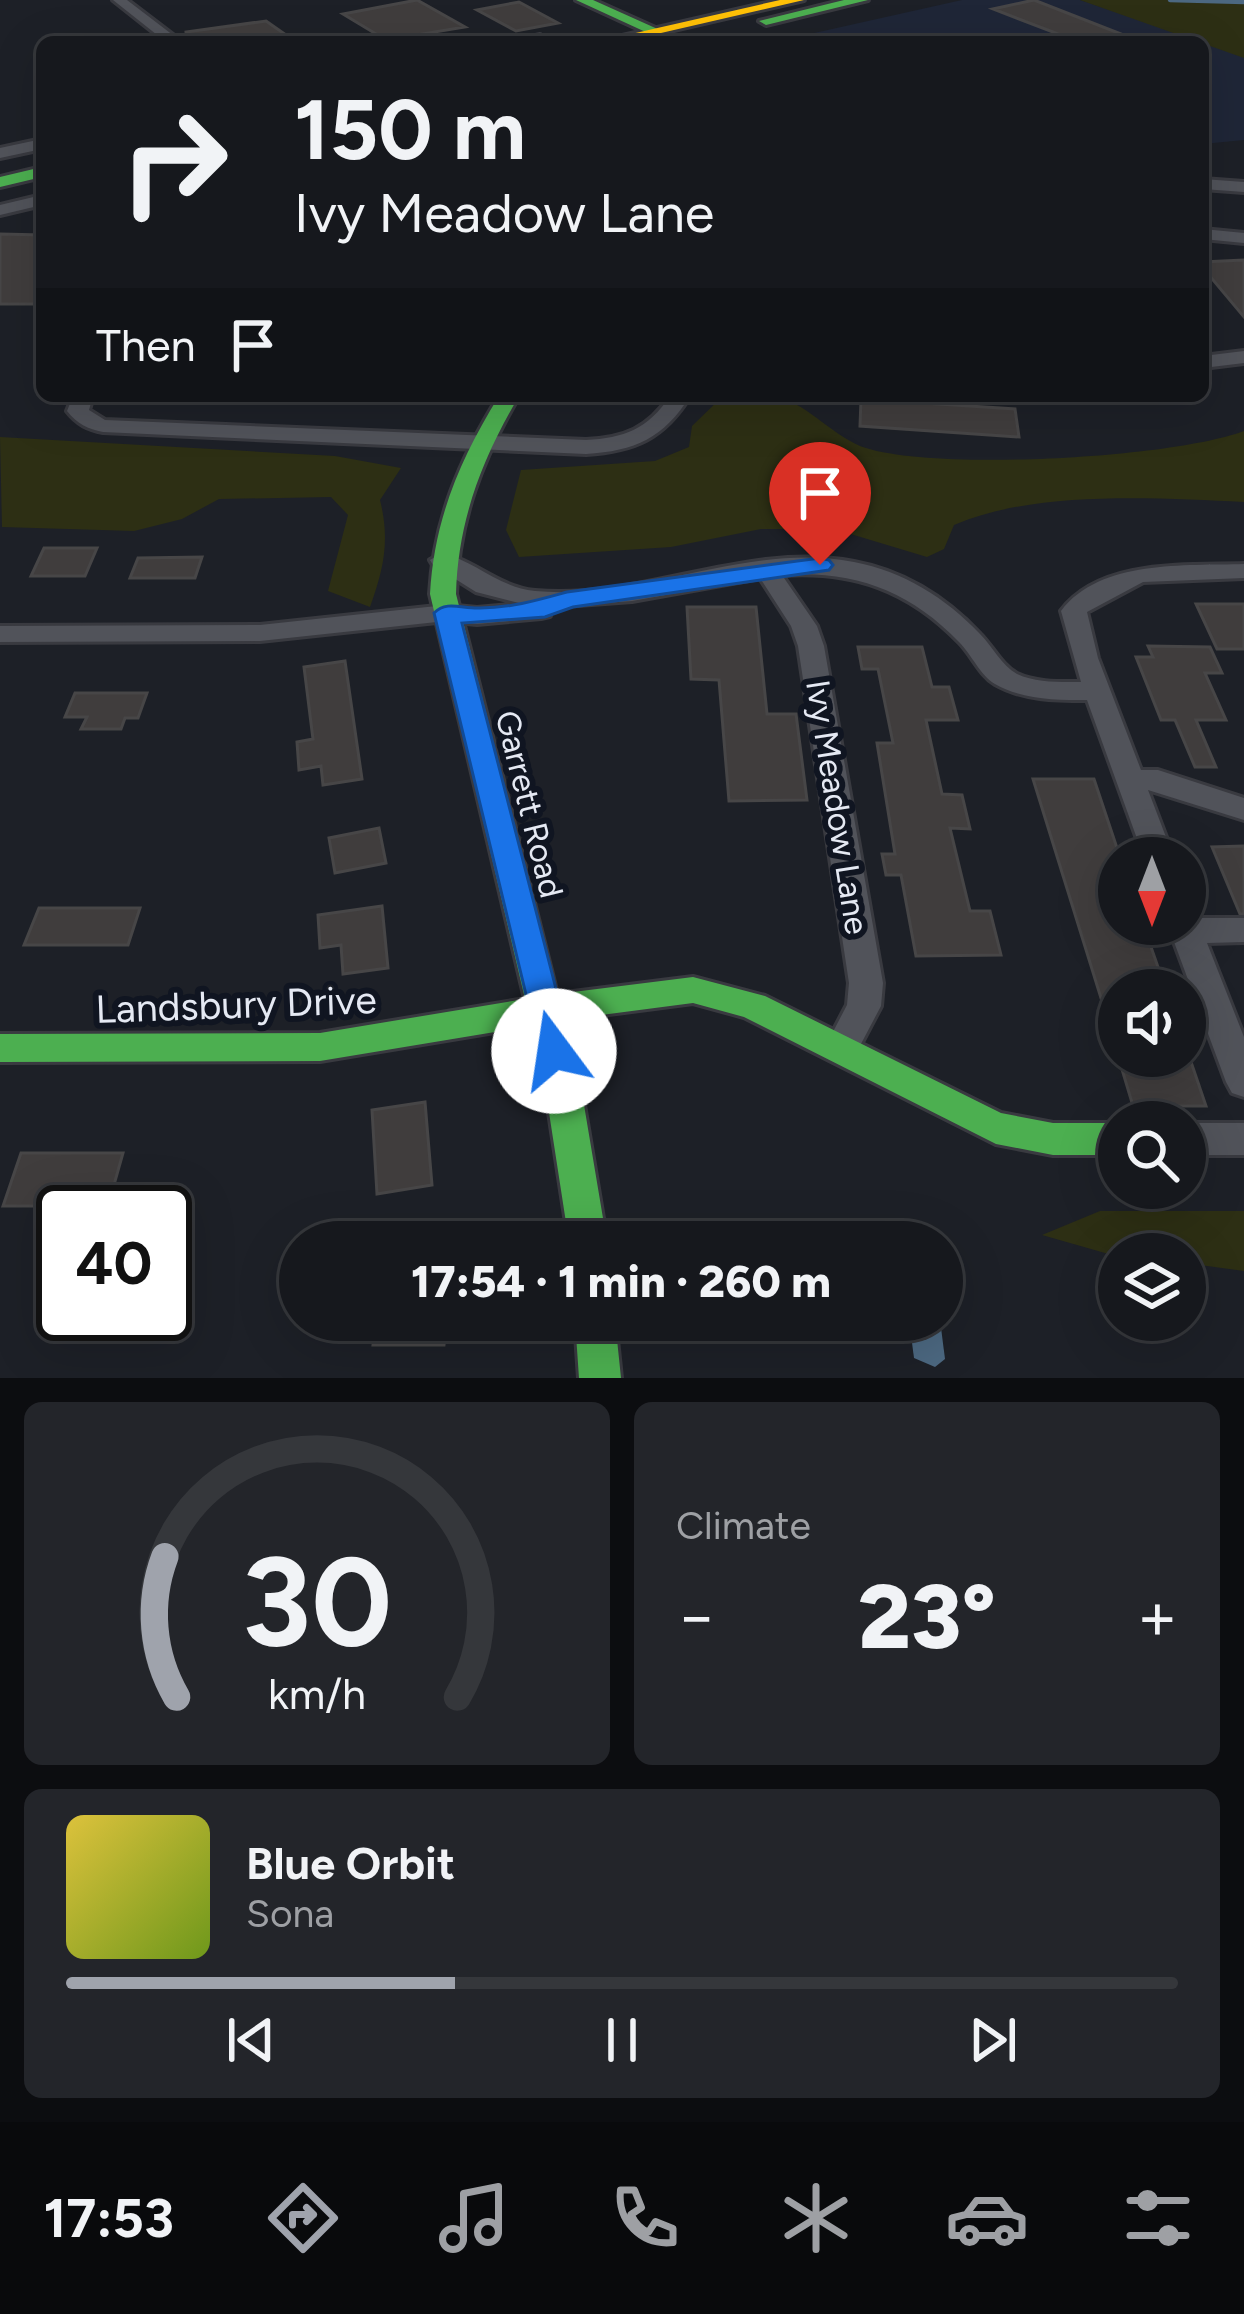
<!DOCTYPE html>
<html lang="en">
<head>
<meta charset="utf-8">
<style>
  :root { --surface:#16181d; --page:#23252a; --text:#f1f3f6; --muted:#9ea0a4; --line:#35373b; --accent:#9fa3ac }
  body { margin:0; font-family:Figtree,sans-serif; background:var(--page); color:var(--text); height:100vh; display:flex; flex-direction:column; font-size:45px; white-space:nowrap }
  * { box-sizing:border-box; margin:0 }
  p { font-size:39px; color:var(--muted) }
  .icon { flex:none; width:66px; height:66px; fill:none; stroke:currentColor; stroke-width:2; stroke-linecap:round; stroke-linejoin:round }
  .map { position:relative; height:1378px; overflow:hidden }
  .panel { display:flex; flex-direction:column; gap:24px; padding:24px; background:#0c0d10; flex:1 }
  .panel>* { flex:none }
  .top-card { position:absolute; left:36px; top:36px; width:1173px; height:366px; border-radius:18px; box-shadow:0 12px 48px #0002,0 0 0 3px var(--line); background:#16181d; color:var(--text); overflow:hidden }
  .needle { width:78px; rotate:180deg }
  .buttons { position:absolute; left:1098px; top:837px; display:grid; gap:24px }
  .buttons a { display:grid; place-items:center; width:108px; height:108px; border-radius:50%; background:var(--surface); box-shadow:0 12px 48px #0002,0 0 0 3px var(--line); font-size:60px }
  .speed { position:absolute; left:36px; top:1185px; display:flex; gap:24px; font-size:60px; font-weight:700; text-align:center }
  .speed>* { display:grid; place-content:center; width:156px; height:156px; border-radius:50%; background:var(--surface); box-shadow:0 12px 48px #0002,0 0 0 3px var(--line); line-height:1 }
  .speed .limit { border:6px solid #111; border-radius:18px; background:#fff; color:#111 }
  .pin { position:absolute; display:grid; place-items:center; width:102px; height:102px; color:#fff; margin:-123px -51px; border-radius:50% 50% 50% 0; rotate:-45deg; box-shadow:0 0 12px #0007 }
  .pin .icon { rotate:45deg }
  .me { position:absolute; width:132px; margin:-66px; rotate:346deg; stroke-linejoin:round; filter:drop-shadow(0 0 9px #0008) }
  .turn { display:flex; align-items:center; gap:42px; height:252px; padding:0 60px; font-size:54px }
  .turn .icon { width:156px; height:156px; stroke-width:2.5 }
  .turn b { display:block; font-size:84px; line-height:102px }
  .then { display:flex; align-items:center; height:114px; padding:0 60px; background:#0003; gap:24px; font-size:45px }
  .big { font-size:90px; font-weight:800; line-height:1.1 }
  .panel .tile { flex:1; display:flex; flex-direction:column; justify-content:center; gap:18px; min-width:0; padding:0 42px; border-radius:18px; background:var(--page) }
  .panel .dial { align-items:center; gap:0 }
  .dial svg { height:312px; overflow:visible; fill:none; stroke:var(--line); stroke-width:7; stroke-linecap:round; text-anchor:middle }
  .dial text { fill:var(--text); stroke:none }
  .song { display:flex; align-items:center; gap:36px }
  .cover { width:144px; height:144px; border-radius:18px; background:linear-gradient(135deg,hsl(50 70% 55%),hsl(80 70% 35%)) }
  .played { height:12px; border-radius:6px; background:linear-gradient(90deg,var(--accent) 35%,var(--line) 35%) }
  .keys { display:flex; justify-content:space-around; direction:ltr }
  .heat { display:flex; justify-content:space-between; align-items:center; font-size:66px; direction:ltr }
  .panel .tiles { flex:1; display:grid; gap:24px; grid-template-columns:1fr 1fr }
  .tile:last-child { grid-column:span 2 }
  .trip { position:absolute; left:279px; top:1221px; width:684px; height:120px; border-radius:60px; background:var(--surface); box-shadow:0 12px 48px #0002,0 0 0 3px var(--line); font-weight:800; line-height:120px; text-align:center }
  .tab-bar { display:flex; height:192px; justify-content:space-around; align-items:center; background:#090a0c; color:var(--muted) }
  .tab-bar .icon { width:84px; height:84px }
  .tab-bar .on { color:var(--accent) }
  .tab-bar b { font-size:54px; color:var(--text) }
  .map>svg:first-child { display:block }
  .built { fill:#1f2637 }
  .green { fill:#2d2f14 }
  .water { fill:#4c6881 }
  .lines { fill:none; stroke-linecap:round; stroke-linejoin:round }
  .stream { stroke:#4c6881; stroke-width:4.5 }
  .building { fill:#403d3d; stroke:#474647; stroke-width:3 }
  .street-casing { stroke:#393a40; stroke-width:6 }
  .fast-casing { stroke:#393a40; stroke-width:6 }
  .slow-casing { stroke:#393a40; stroke-width:6 }
  .street { fill:#51535a; fill-rule:evenodd }
  .fast { fill:#4caf50; fill-rule:evenodd }
  .slow { fill:#ffc107; fill-rule:evenodd }
  .route { fill:#1a73e8; stroke:#114b97; stroke-width:3 }
  .labels { text-anchor:middle; stroke-width:12; stroke-linejoin:round; paint-order:stroke }
  .street-label { font-size:33px; fill:#e5e9f3; stroke:#101521 }
  .near-street-label { font-size:39px; fill:#e5e9f3; stroke:#101521 }
</style>
</head>
<body>
<div class="map">
<svg width="1244" height="1378" viewBox="0 0 1244 1378">
  <rect width="100%" height="100%" fill="#1d2027"/>
  <!-- built -->
  <path class="built" d="M962,0H1080L1244,55V140L1203,144V42H774Z"/>
  <!-- green -->
  <path class="green" d="M1080,0H1244V58Z
    M723,396C740,396 762,393 778,397C811,406 834,438 866,448C939,471 1172,458 1244,431V502C1156,498 1035,490 954,525L944,549L927,557L834,529H761L671,547L519,557L506,530L521,470L655,461L689,447L692,426Z
    M0,437L335,456L401,468L380,500C390,540 384,568 370,607L328,591L348,515L331,497L219,499L182,519L134,531L2,527Z
    M1100,1211H1244V1271L1185,1263V1254L1112,1255L1042,1235Z"/>
  <!-- water -->
  <path class="water" d="M909,1320H940L945,1359L935,1367L914,1358Z"/>
  <g class="lines">
    <!-- stream -->
    <path class="stream" d="M1170,0L1244,2"/>
  </g>
  <!-- building -->
  <path class="building" d="M417,0L465,27L386,40L343,14Z
    M1034,0L1134,39V42H1079L993,9Z
    M519,2L558,23L516,31L477,10Z
    M266,21L296,42H187L186,32Z
    M0,234L42,235V304H0Z
    M1244,260V317L1203,268V262Z
    M861,399L1015,409L1019,437L860,426Z
    M44,548H97L85,576H31Z
    M202,557L195,578H130L138,558Z
    M1196,604H1244V649H1217Z
    M687,607H756L767,714H796L807,800L729,801L719,680L691,679Z
    M1148,646L1210,647L1222,673H1205L1226,720H1196L1216,767H1195L1175,720H1161L1136,657H1153Z
    M858,647H922L932,687H949L958,720H926L942,794L962,795L970,829L950,828L970,911H990L1001,955L916,956L901,875H886L882,854H895L877,743H893L878,669H862Z
    M345,661L362,779L323,785L321,766L299,770L297,742L313,739L304,667Z
    M75,693H147L138,718H125L121,729H81L87,717H65Z
    M1033,779H1094L1119,854V924H1143L1166,990H1119V1039L1114,1040Z
    M379,828L386,863L335,873L329,838Z
    M1244,846V914H1240L1212,847Z
    M382,906L388,968L343,974L341,945L320,948L318,915Z
    M39,908H140L128,945H24Z
    M1118,1056H1189L1206,1106H1133Z
    M425,1102L432,1185L377,1194L372,1110Z
    M21,1153H123L108,1206H3Z
    M376,1320H447L444,1345H373Z"/>
  <g class="lines">
    <!-- street casing -->
    <g class="street-casing">
      <path id="street" d="M113,0H127L182,42H166Z
        M540,35L545,42H520L522,39Z
        M42,139V149L0,158V148Z
        M1203,179L1244,182V192L1203,189Z
        M42,195V205L0,215V205Z
        M1203,229L1244,233V243L1203,239Z
        M1244,351V363L1203,368V356Z
        M73,396H93L89,410L105,420L586,440C624,438 648,429 670,396H690C664,438 635,451 586,454L103,432C88,429 77,424 67,411Z
        M442,553C475,561 498,587 535,591C642,601 748,541 854,562C903,571 946,598 980,634C993,647 1001,665 1017,674C1036,683 1060,682 1081,682L1061,611C1100,559 1186,566 1244,564V578L1143,582L1087,612L1098,658L1141,770H1158L1244,798V820L1148,790L1174,858H1144L1087,700C1056,700 1023,700 995,684C980,675 972,655 959,642C909,590 853,570 782,575L817,626L824,646L883,983L881,1006L853,1059L841,1063L829,1059L824,1049L847,1005L849,983L798,646L791,626L760,578L632,601L551,607L550,616L541,618L477,624L446,621L260,641L0,642V626L260,625L446,605L477,608L523,604L476,592L433,565L430,560Z
        M1185,912L1197,918H1244V942L1207,943L1244,1037V1097L1232,1093L1226,1082L1170,931L1168,924H1185Z
        M1185,1123H1244V1155H1185Z"/>
    </g>
    <!-- fast casing -->
    <g class="fast-casing">
      <path id="fast" d="M576,0H593L662,31L650,34Z
        M844,0H868L766,25L759,21Z
        M42,167V177L0,187V177Z
        M499,396H519C482,459 458,520 456,594L557,994L693,977L765,996L1001,1113L1053,1123H1119V1155H1053L996,1144L744,1017L693,1003L563,1020L582,1093L607,1242H569L546,1093L531,1026L320,1061L0,1062V1034L320,1033L525,999L430,594C434,520 460,459 499,396Z
        M575,1320H615L621,1378H579Z"/>
    </g>
    <!-- slow casing -->
    <g class="slow-casing">
      <path id="slow" d="M780,0H804L622,42H596Z"/>
    </g>
    <!-- street -->
    <use href="#street" class="street"/>
    <!-- fast -->
    <use href="#fast" class="fast"/>
    <!-- slow -->
    <use href="#slow" class="slow"/>
  </g>
  <!-- route -->
  <path class="route" d="M820,558L829,560L833,565L829,570L573,607L545,617L462,623L572,1051L566,1061L554,1066L542,1061L434,613C447,600 462,609 480,608C511,608 538,600 567,592Z"/>
  <g class="labels">
    <!-- street labels -->
    <g class="street-label">
      <text transform="translate(530 804) rotate(76)" y="12">Garrett Road</text>
      <text transform="translate(838 807) rotate(81)" y="12">Ivy Meadow Lane</text>
    </g>
    <!-- near-street labels -->
    <g class="near-street-label">
      <text transform="translate(236 1004) rotate(-2)" y="14">Landsbury Drive</text>
    </g>
  </g>
</svg>
<div class="buttons">
<a><svg class="needle" viewBox="-14 -14 28 28"><path d="M0-13l5 13h-10z" fill="#e53935"/><path d="M0 13l5-13h-10z" fill="#9ea0a4"/></svg></a>
<a><svg class="icon" aria-label="sound" viewBox="0 0 24 24"><path d="M4 9h4l5-4v14l-5-4H4zM17 9q2 3 0 6"/></svg></a>
<a><svg class="icon" aria-label="search" viewBox="0 0 24 24"><circle cx="10" cy="10" r="6"/><path d="M15 15l6 6"/></svg></a>
<a><svg class="icon" aria-label="layers" viewBox="0 0 24 24"><path d="M12 4l9 5-9 5-9-5zM3 14l9 5 9-5"/></svg></a>
</div>
<div class="speed"><div class="limit">40</div></div>
<div class="pin" style="left:820px;top:565px;background:#d93025"><svg class="icon" aria-label="arrive" viewBox="0 0 24 24"><path d="M6 21V4h12l-3 4 3 4H6"/></svg></div>
<svg class="me" style="left:554px;top:1051px" viewBox="-20 -20 40 40"><circle r="19" fill="#fff"/><path d="M0-13L10 11 0 6-10 11z" fill="#1a73e8"/></svg>
<div class="trip">17:54 · 1 min · 260 m</div>
<div class="top-card">
<div class="turn"><svg class="icon" aria-label="right" viewBox="0 0 24 24"><path d="M7 20v-9h11M14 6l5 5-5 5"/></svg><div><b>150 m</b>Ivy Meadow Lane</div></div>
<div class="then">Then<svg class="icon" aria-label="arrive" viewBox="0 0 24 24"><path d="M6 21V4h12l-3 4 3 4H6"/></svg></div>
</div>
</div>
<section class="panel">
<div class="tiles">
<div class="tile dial"><svg viewBox="0 0 100 80">
<path d="M14 69A42 42 0 1 1 86 69"/>
<path d="M14 69A42 42 0 0 1 11 33" stroke="#9fa3ac"/>
<text x="50" y="56" font-size="32" font-weight="700">30</text>
<text x="50" y="72" font-size="11">km/h</text>
</svg></div>
<div class="tile"><p>Climate</p>
<div class="heat"><a>−</a><b class="big">23°</b><a>+</a></div>
</div>
<div class="tile">
<div class="song"><i class="cover"></i><div><b>Blue Orbit</b><p>Sona</p></div></div>
<div class="played"></div>
<div class="keys"><svg class="icon" aria-label="previous" viewBox="0 0 24 24"><path d="M18 5L8 12l10 7zM5 5v14"/></svg><svg class="icon" aria-label="pause" viewBox="0 0 24 24"><path d="M8 5v14M16 5v14"/></svg><svg class="icon" aria-label="next" viewBox="0 0 24 24"><path d="M6 5l10 7-10 7zM19 5v14"/></svg></div>
</div>
</div>
</section>
<nav class="tab-bar">
<b>17:53</b>
<svg class="icon on" aria-label="directions" viewBox="0 0 24 24"><path d="M12 3l9 9-9 9-9-9zM9 14v-3h6M13 9l2 2-2 2"/></svg>
<svg class="icon" aria-label="music" viewBox="0 0 24 24"><path d="M9 18V5l10-2v13"/><circle cx="6" cy="18" r="3"/><circle cx="16" cy="16" r="3"/></svg>
<svg class="icon" aria-label="phone" viewBox="0 0 24 24"><path d="M5 4h4l2 5-3 2q2 4 5 5l2-3 5 2v4C11 20 4 13 5 4z"/></svg>
<svg class="icon" aria-label="climate" viewBox="0 0 24 24"><path d="M12 3v18M4 7l16 10M4 17L20 7"/></svg>
<svg class="icon" aria-label="car" viewBox="0 0 24 24"><path d="M5 17H2v-5l4-1 3-4h7l3 4 3 1v5h-3M9 17h6M6 11h13"/><circle cx="7" cy="17" r="2"/><circle cx="17" cy="17" r="2"/></svg>
<svg class="icon" aria-label="filters" viewBox="0 0 24 24"><path d="M4 7h16M4 17h16"/><circle cx="9" cy="7" r="2"/><circle cx="15" cy="17" r="2"/></svg>
</nav>
</body>
</html>
